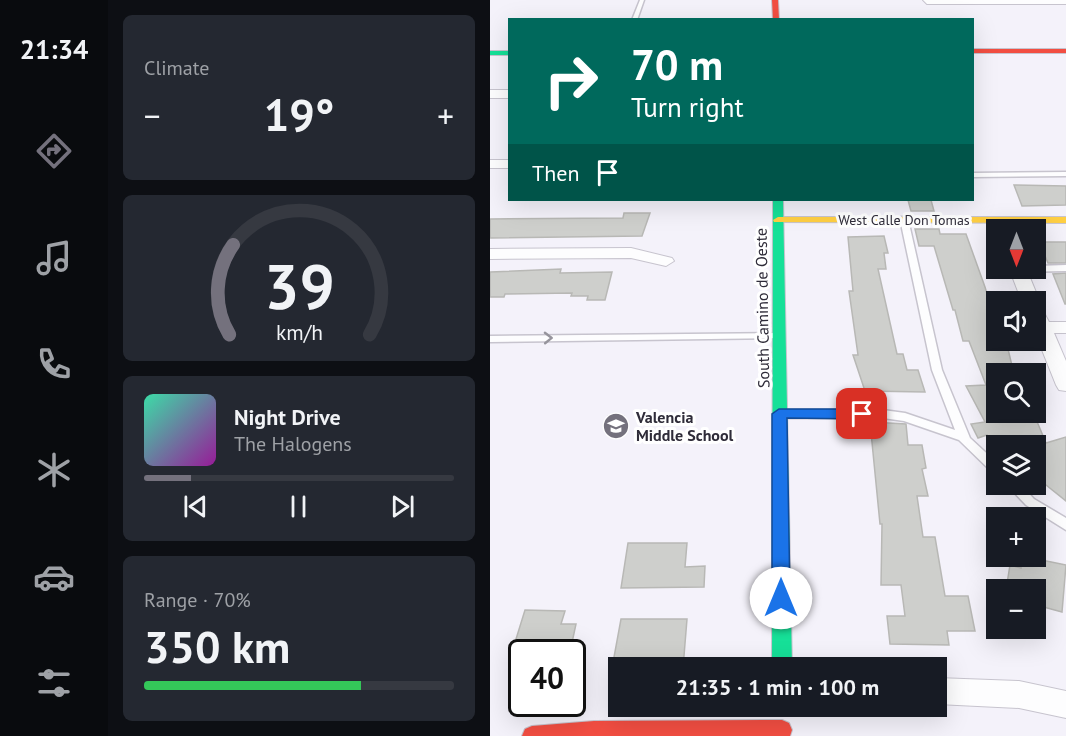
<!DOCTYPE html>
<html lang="en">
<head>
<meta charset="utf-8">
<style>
  :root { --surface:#171b24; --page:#242831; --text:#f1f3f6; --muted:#9ea1a6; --line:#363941; --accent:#74717d }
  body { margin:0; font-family:"PT Sans",sans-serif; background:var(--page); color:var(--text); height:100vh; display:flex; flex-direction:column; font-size:22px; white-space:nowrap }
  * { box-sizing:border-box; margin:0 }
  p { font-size:20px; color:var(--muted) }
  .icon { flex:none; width:33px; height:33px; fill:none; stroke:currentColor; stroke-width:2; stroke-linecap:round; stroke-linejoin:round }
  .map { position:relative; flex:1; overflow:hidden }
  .side { display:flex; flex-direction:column; gap:15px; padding:15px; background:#0d0f14; width:382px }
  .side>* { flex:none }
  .top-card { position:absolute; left:18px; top:18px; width:466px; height:183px; border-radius:0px; box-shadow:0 6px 24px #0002; background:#00695c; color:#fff; overflow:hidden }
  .needle { width:39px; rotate:180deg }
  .buttons { position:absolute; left:496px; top:219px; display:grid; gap:12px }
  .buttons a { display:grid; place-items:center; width:60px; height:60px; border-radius:0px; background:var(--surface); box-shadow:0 6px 24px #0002; font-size:30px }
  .speed { position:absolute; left:18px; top:639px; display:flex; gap:12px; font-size:30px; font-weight:700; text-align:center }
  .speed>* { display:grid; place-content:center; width:78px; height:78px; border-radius:50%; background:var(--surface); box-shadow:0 6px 24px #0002; line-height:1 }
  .speed .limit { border:3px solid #111; border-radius:9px; background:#fff; color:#111 }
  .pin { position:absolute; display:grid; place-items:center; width:51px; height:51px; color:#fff; margin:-26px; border-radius:12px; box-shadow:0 3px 9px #0006 }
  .me { position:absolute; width:66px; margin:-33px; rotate:0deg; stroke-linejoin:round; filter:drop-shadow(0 0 4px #0008) }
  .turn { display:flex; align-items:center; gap:21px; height:126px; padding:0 24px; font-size:27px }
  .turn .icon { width:78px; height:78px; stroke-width:2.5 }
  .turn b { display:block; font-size:42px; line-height:51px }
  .then { display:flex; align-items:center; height:57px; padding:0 24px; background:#0003; gap:12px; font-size:22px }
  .big { font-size:45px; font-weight:700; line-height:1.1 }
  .side .card { flex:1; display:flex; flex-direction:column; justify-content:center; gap:9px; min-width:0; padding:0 21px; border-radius:9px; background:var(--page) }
  .side .dial { align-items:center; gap:0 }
  .dial svg { height:156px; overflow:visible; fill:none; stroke:var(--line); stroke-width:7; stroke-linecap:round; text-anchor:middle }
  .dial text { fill:var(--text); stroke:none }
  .song { display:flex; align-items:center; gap:18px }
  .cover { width:72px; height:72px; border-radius:9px; background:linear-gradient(135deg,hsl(160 70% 55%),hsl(300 70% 35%)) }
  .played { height:6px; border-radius:3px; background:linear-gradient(90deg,var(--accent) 15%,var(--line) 15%) }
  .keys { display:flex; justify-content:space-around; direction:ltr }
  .heat { display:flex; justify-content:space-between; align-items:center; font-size:33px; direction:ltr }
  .charge { height:9px; border-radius:4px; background:linear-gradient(90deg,#34c759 70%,var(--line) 0) }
  .trip { position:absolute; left:118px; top:657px; width:339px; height:60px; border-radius:0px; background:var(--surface); box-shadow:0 6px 24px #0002; font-weight:700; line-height:60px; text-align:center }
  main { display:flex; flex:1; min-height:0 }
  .menu { display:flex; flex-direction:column; width:108px; justify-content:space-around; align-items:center; background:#090b0e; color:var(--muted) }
  .menu .icon { width:42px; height:42px }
  .menu .selected { color:var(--accent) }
  .menu b { font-size:27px; color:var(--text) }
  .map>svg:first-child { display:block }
  .building { fill:#cecfcc; stroke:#b8b8b5; stroke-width:1.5 }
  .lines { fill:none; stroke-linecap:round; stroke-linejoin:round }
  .lane-casing { stroke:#c7c4ce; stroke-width:3 }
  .street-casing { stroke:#c7c4ce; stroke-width:2 }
  .fast-casing { stroke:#c7c4ce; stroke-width:2 }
  .slow-casing { stroke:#c7c4ce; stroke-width:2 }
  .jam-casing { stroke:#c7c4ce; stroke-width:2 }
  .lane { fill:#fdfdfe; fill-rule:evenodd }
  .street { fill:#fdfdfe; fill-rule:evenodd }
  .fast { fill:#16e098; fill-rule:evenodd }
  .slow { fill:#ffcf43; fill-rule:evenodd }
  .jam { fill:#f24e42; fill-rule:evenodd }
  .oneway { stroke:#96949c }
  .route { fill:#1a73e8; stroke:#114b97; stroke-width:1.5 }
  .labels { text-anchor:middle; stroke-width:6; stroke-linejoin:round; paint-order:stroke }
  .far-street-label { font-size:14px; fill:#2f2c39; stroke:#fff }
  .street-label { font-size:16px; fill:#2f2c39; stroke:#fff }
  .poi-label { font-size:16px; font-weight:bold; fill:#2f2c39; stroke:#fff; text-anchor:start }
</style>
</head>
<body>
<main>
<nav class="menu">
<b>21:34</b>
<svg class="icon selected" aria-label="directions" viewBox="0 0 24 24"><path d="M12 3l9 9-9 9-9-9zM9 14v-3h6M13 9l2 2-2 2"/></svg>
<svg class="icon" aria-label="music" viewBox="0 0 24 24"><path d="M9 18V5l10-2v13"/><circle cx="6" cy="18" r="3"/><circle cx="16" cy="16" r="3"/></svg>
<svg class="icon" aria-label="phone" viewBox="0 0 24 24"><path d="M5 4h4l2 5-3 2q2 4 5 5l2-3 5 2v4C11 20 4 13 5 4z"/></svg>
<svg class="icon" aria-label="climate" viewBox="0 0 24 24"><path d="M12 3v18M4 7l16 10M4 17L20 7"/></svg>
<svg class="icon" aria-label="car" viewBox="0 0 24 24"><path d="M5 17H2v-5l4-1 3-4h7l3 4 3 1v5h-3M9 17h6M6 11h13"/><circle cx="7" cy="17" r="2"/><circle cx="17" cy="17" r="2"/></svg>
<svg class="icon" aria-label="filters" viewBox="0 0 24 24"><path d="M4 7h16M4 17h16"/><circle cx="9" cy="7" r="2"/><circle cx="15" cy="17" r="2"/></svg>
</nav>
<section class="side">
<div class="card"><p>Climate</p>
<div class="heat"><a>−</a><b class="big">19°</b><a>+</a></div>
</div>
<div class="card dial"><svg viewBox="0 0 100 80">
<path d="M14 69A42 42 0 1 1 86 69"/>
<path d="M14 69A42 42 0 0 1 16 23" stroke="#74717d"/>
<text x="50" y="56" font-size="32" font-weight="700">39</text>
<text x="50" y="72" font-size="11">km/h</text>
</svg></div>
<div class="card">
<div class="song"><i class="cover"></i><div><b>Night Drive</b><p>The Halogens</p></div></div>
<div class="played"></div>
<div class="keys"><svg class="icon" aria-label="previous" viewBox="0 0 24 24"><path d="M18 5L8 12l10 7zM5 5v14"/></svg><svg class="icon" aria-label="pause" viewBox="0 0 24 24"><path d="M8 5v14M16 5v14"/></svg><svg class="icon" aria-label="next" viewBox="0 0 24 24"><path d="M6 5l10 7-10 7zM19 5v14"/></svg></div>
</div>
<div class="card"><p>Range · 70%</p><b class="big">350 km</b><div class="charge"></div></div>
</section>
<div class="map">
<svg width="576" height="736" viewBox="0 0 576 736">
  <rect width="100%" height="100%" fill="#f4f2fa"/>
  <!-- building -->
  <path class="building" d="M524,185L576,186V205L532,206Z
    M418,200H441L444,211H421Z
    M134,213H160L152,236L0,238V219L133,218Z
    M425,229H449L450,234H476L495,287L507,328V340H511L513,349H518L524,374H507V412H543L556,443L576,437V501L546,477V446H505L497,435L488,438L481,424L495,422L476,386L496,385L479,341H473L465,310H463L444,246H429Z
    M394,236L398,253H394L396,269H388L407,354H413L417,370H428L435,392L375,391L363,355H368L359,291H363L358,237Z
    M549,242H576V263H558Z
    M71,269L70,273L122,272L115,300H97L98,296H81L82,293L15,294L14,297H0V272Z
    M576,273V304H575L563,274Z
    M380,422L416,424L418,445H432L436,468L432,469L438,496H427L433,537H445L455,596H478L485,631H457L459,645L400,644L397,616H415L411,585H391L392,524H390Z
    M138,543H197L195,567L215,566L214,587L131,588Z
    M532,556L576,565L572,612L546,605V590H516L520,565L531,568Z
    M35,610L75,611L71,624H86L80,652H22Z
    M131,619H197L193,668H122Z"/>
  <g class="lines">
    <!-- lane casing -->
    <g class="lane-casing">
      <path id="lane" d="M150,0H154L147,20H142Z
        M576,172V176L483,177V173Z
        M411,217H417L418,219L452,370L480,438L507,463V474L503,473L469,440L414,421L393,418H292L286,414L292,410H393L415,413L465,430L442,370L410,219Z
        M576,265V271L527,272L523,269L546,268V266Z
        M288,333L292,334L293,336L292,338L0,342V336Z
        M516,484H530L544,499L576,518V530L536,505Z"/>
    </g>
    <!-- street casing -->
    <g class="street-casing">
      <path id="street" d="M433,0H576V4H437Z
        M0,90H20V98H0Z
        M0,160H20V168H0Z
        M141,248L182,258L184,261L176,266L141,258L0,259V249Z
        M519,268H536L550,302L547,306L546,302H532Z
        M546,308L552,309L559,322H576V333H564L576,361V391L569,390L566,385L546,335Z
        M447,678L529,681L576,691V718L529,708L447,704Z"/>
    </g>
    <!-- fast casing -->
    <g class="fast-casing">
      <path id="fast" d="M0,51H20V55H0Z
        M283,200H293L302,668H282Z"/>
    </g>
    <!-- slow casing -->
    <g class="slow-casing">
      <path id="slow" d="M288,217H576V223L284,222L283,220Z"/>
    </g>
    <!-- jam casing -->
    <g class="jam-casing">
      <path id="jam" d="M282,0H288L289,20H283Z
        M483,49H576V53H483Z
        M292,720L299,723L302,730L300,736H32L35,729L42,726L104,721Z"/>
    </g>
    <!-- lane -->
    <use href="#lane" class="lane"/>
    <!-- street -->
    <use href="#street" class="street"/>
    <!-- fast -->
    <use href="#fast" class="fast"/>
    <!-- slow -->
    <use href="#slow" class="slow"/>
    <!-- jam -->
    <use href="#jam" class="jam"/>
  </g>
  <!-- one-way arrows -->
  <defs><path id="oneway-chevron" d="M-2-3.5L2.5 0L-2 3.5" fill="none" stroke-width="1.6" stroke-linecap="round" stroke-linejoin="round" transform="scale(1.5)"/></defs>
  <use class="oneway" href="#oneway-chevron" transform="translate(58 338) rotate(-1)"/>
  <!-- route -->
  <path class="route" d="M289,409H372L380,414L372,419L297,418L300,598L297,604L291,606L284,604L282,598V414Z"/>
  <!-- icons -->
  <defs>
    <g id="school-disc" transform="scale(1.35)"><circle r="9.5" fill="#74717d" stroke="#fff"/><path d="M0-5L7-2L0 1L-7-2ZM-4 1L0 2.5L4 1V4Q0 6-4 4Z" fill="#fff"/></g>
  </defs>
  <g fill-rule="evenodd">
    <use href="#school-disc" x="126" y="426"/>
  </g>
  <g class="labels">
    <!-- far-street labels -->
    <g class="far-street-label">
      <text x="414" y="225">West Calle Don Tomas</text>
    </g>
    <!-- street labels -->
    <g class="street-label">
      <text transform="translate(272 308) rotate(-91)" y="6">South Camino de Oeste</text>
    </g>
    <!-- poi labels -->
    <g class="poi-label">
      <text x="146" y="423">Valencia<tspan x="146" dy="18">Middle School</tspan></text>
    </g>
  </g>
</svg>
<div class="buttons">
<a><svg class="needle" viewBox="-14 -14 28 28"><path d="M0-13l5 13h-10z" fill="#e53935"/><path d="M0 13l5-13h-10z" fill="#9ea1a6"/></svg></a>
<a><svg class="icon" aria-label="sound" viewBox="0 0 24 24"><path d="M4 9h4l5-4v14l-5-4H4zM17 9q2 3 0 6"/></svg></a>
<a><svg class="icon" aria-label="search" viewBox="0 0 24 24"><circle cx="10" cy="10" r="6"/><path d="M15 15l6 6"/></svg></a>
<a><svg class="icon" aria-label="layers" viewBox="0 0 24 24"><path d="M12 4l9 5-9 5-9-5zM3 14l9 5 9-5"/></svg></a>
<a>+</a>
<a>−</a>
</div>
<div class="speed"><div class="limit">40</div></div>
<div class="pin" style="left:372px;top:414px;background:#d93025"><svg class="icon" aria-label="arrive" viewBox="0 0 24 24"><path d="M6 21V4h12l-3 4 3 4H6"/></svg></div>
<svg class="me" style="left:291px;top:598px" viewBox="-20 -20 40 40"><circle r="19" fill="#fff"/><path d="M0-13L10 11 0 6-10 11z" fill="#1a73e8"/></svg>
<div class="trip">21:35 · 1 min · 100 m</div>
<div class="top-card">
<div class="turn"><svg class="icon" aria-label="right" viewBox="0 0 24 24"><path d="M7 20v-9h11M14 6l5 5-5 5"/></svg><div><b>70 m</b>Turn right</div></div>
<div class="then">Then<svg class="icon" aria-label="arrive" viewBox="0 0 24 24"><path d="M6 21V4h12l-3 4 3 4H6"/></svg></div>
</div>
</div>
</main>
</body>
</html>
